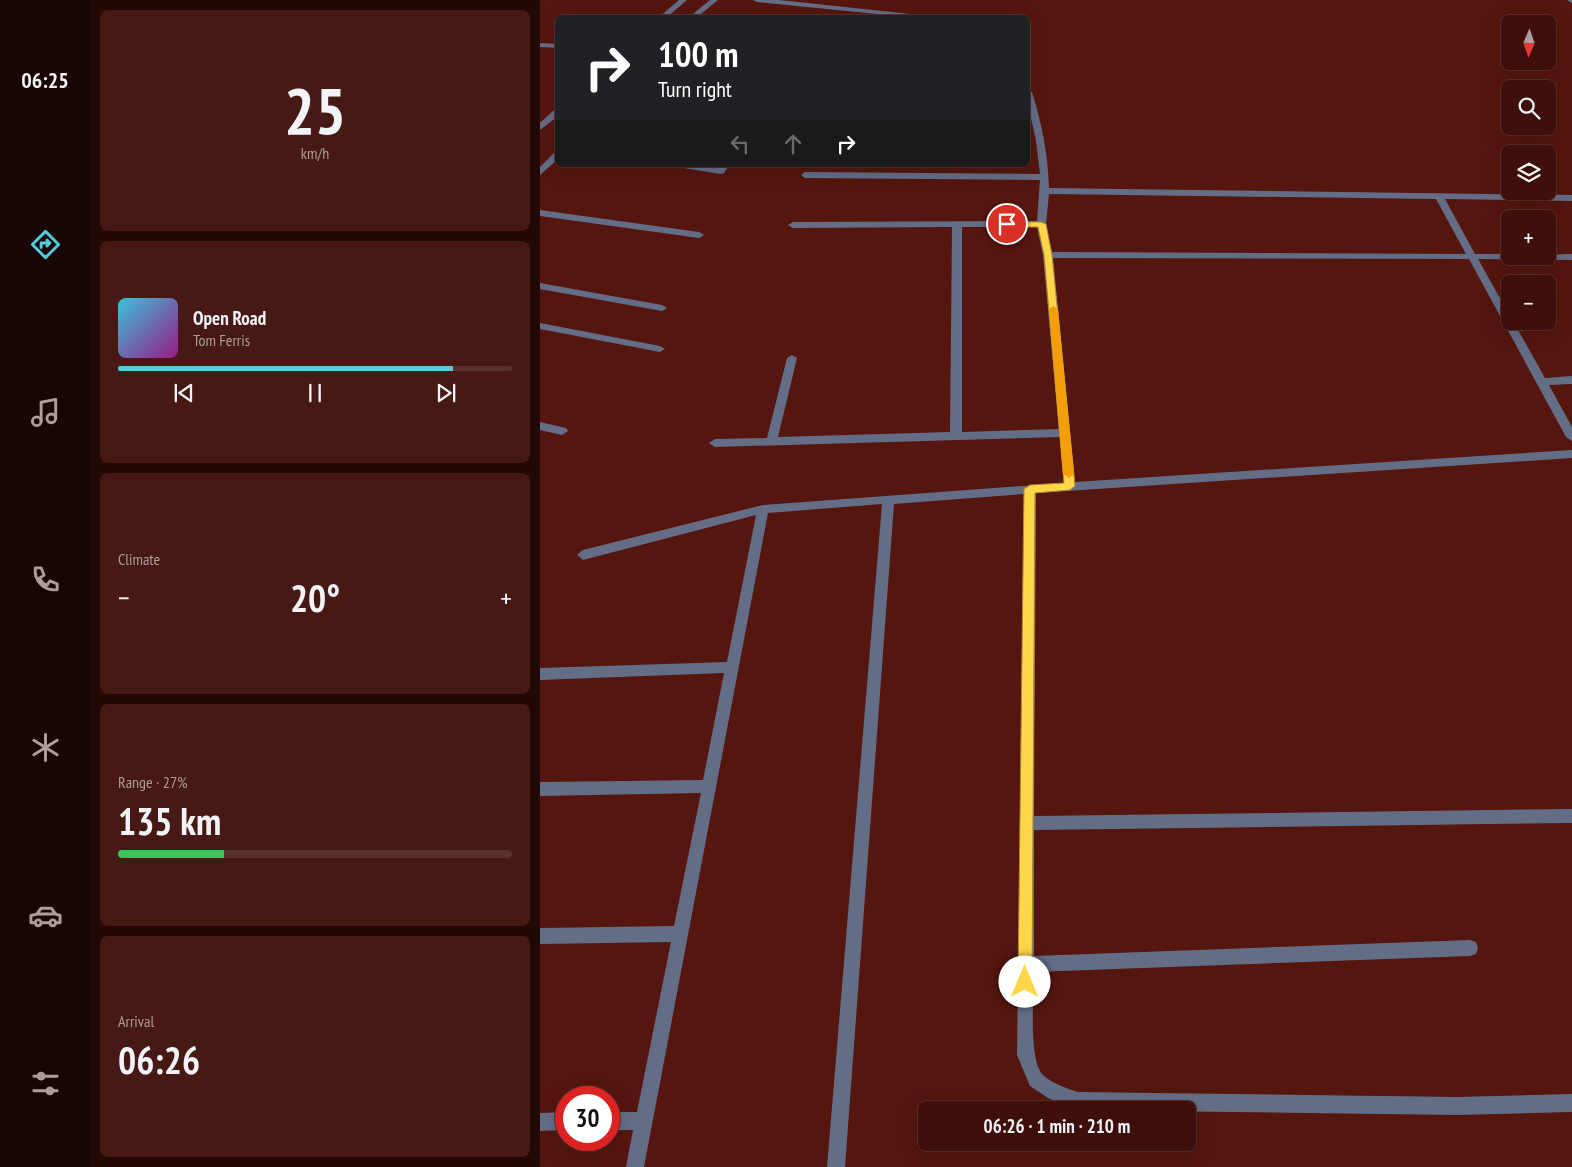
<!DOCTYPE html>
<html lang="en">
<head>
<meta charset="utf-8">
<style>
  :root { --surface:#3f100b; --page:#461914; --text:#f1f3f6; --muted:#ad9d9d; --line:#58302c; --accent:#54cadd }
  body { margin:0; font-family:"PT Sans Narrow",sans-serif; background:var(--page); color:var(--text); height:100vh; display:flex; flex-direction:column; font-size:19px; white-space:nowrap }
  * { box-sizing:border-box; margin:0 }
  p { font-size:16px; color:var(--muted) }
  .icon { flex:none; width:28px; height:28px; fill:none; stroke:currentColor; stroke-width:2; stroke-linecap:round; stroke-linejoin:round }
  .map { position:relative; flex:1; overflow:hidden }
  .panel { display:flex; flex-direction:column; gap:10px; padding:10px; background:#230906; width:450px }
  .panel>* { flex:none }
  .guide { position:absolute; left:15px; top:15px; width:475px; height:152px; border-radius:8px; box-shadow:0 5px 20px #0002,0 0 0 1px var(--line); background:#202124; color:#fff; overflow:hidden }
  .needle { width:32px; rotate:182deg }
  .fabs { position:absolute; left:961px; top:15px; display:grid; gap:10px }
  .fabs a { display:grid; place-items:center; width:55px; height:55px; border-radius:8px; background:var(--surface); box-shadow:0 5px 20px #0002,0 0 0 1px var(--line); font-size:25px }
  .speed { position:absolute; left:15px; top:1086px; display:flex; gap:10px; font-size:25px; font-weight:700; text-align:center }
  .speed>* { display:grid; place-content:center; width:65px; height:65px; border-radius:50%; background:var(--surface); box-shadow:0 5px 20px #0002,0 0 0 1px var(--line); line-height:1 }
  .speed .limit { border:8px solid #d22; background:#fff; color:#111 }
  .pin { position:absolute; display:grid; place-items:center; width:42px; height:42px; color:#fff; margin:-21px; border:2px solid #fff; border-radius:50%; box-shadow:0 1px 5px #0007 }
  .me { position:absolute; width:55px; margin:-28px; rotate:0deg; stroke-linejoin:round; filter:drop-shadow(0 0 4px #0008) }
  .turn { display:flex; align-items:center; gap:18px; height:105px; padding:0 20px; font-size:22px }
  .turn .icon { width:65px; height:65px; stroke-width:2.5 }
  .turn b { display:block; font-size:35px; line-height:42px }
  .lanes { display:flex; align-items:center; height:48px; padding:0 20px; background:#0003; justify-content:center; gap:25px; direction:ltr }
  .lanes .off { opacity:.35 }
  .big { font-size:38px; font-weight:700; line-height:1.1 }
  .panel .tile { flex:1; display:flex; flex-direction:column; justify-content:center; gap:8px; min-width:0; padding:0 18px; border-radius:8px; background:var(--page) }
  .panel .dial { align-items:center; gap:0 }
  .dial b { font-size:65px; line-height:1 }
  .song { display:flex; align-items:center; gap:15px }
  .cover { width:60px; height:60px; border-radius:8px; background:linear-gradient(135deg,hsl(190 70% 55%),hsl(310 70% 35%)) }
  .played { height:5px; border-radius:2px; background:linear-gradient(90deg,var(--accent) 85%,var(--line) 85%) }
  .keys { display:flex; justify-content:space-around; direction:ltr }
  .heat { display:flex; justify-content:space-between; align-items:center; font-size:28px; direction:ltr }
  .charge { height:8px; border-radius:4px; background:linear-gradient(90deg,#34c759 27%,var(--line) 0) }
  .trip { position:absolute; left:378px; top:1101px; width:278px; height:50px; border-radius:8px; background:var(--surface); box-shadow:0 5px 20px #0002,0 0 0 1px var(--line); font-weight:700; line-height:50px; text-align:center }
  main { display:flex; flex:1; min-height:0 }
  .dock { display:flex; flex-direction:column; width:90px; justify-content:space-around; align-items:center; background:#190604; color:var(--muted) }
  .dock .icon { width:35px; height:35px }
  .dock .on { color:var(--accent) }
  .dock b { font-size:22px; color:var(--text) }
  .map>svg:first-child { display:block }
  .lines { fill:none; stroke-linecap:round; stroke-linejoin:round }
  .minor { fill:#646d86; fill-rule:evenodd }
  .route { fill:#ffd54a; stroke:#a68a30 }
  .slow { fill:#f59e0b }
</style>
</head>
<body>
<main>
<nav class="dock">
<b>06:25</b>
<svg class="icon on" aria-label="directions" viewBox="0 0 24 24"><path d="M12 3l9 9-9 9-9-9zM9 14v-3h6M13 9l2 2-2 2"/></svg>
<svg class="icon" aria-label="music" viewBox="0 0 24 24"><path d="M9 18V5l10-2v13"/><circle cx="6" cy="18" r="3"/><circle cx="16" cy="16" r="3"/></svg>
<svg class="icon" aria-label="phone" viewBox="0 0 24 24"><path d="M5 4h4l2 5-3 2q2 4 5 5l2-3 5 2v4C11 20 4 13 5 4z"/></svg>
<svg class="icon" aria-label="climate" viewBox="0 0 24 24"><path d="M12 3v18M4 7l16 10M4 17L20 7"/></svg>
<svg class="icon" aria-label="car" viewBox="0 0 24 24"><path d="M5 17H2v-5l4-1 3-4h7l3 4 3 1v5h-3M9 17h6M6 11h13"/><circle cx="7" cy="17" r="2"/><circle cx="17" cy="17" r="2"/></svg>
<svg class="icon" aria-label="filters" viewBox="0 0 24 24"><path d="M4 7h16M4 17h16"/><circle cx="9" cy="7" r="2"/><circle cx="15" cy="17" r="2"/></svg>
</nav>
<section class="panel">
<div class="tile dial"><b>25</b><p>km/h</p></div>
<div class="tile">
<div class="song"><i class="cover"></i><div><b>Open Road</b><p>Tom Ferris</p></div></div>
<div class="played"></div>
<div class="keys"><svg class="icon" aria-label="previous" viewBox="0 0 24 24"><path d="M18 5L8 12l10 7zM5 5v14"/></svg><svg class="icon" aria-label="pause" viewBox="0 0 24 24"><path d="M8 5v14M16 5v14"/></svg><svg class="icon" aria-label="next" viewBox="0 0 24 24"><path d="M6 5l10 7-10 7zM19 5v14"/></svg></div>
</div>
<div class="tile"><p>Climate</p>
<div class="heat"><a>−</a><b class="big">20°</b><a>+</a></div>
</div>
<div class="tile"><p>Range · 27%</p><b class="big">135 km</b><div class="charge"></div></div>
<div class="tile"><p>Arrival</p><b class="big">06:26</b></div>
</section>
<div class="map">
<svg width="1032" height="1167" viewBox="0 0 1032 1167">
  <rect width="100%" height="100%" fill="#54160f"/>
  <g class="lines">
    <!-- minor -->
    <path class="minor" d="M139,0H147L126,18H118Z
      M170,0H178L156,18H148Z
      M213,0H239L408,18H377L217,2Z
      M1027,0H1032V3Z
      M0,43L18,44V48L0,47Z
      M488,90L492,92C502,124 508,155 509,188L1032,195V201L905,199L935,254H970V256L1032,254V260L938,259L970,316V321H973L1005,378L1032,376V384L1009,385L1032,427V441L1026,437L929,259L513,258L535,482L1032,450V458L496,493L494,816L1032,809V823L494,830V956L930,940L936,942L938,948L936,954L930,956L494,972C494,994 488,1060 503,1075C513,1084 526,1088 538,1092L917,1097L1032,1094V1112L917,1115L538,1110L508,1098L490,1086L477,1055L484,494L354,504L305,1167H287L342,504L228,513L104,1167H86L93,1130H69V1112H97L131,942L0,944V928L134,926L161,793L0,796V782L163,780L184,673L0,680V668L187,662L216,515L43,560L37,555L43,550L223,505L524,483L520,437L175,447L169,443L175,439L227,438L247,358L252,355L257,358L238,437L410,432L412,227L253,228L248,225L253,222L497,221L500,180L265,178L261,175L265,172L500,174L496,141L488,104ZM509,194L896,199L926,254L512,252L506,224ZM422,227H497L503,255L519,429L422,432Z
      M15,109H18V116L0,130V123Z
      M15,152H18V159L0,175V167Z
      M140,165H160L179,168L181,165H189L184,173L181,174L144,168Z
      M0,210L159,232L164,235L159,238L0,216Z
      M0,283L122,305L127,308L122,311L0,289Z
      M0,323L120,346L125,349L120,352L0,329Z
      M0,422L26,428L28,431L22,435L0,430Z
      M26,1112V1130L0,1131V1113Z"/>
  </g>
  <!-- route -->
  <path class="route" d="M464,222H501L506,224L512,255L535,486L530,490L495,493L492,982L490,988L485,990L480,988L478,982L484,489L490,485L524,483L504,255L498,227H467L464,226Z"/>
  <!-- slow -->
  <path class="slow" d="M513,306L518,309L534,474L529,478L523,474L509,309Z"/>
</svg>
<div class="fabs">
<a><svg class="needle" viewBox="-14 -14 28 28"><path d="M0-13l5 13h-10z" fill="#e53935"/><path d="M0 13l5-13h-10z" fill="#ad9d9d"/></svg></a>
<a><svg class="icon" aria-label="search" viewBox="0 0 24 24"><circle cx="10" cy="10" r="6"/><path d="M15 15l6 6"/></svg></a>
<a><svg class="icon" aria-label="layers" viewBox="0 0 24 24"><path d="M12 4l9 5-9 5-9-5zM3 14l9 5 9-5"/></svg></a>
<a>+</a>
<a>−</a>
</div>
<div class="speed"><div class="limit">30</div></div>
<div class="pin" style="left:467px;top:224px;background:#d93025"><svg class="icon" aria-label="arrive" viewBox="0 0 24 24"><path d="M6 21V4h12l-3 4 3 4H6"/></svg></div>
<svg class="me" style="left:485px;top:982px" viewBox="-20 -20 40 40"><circle r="19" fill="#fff"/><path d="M0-13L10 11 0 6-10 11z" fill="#ffd54a"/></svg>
<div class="trip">06:26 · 1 min · 210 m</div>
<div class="guide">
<div class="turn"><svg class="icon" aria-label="right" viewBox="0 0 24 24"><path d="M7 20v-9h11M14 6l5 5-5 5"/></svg><div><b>100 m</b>Turn right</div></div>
<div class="lanes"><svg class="icon off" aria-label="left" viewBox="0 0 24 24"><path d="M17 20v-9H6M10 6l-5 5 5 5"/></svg><svg class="icon off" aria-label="ahead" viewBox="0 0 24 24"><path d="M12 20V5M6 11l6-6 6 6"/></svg><svg class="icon" aria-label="right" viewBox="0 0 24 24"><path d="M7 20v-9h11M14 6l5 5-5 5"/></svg></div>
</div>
</div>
</main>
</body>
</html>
